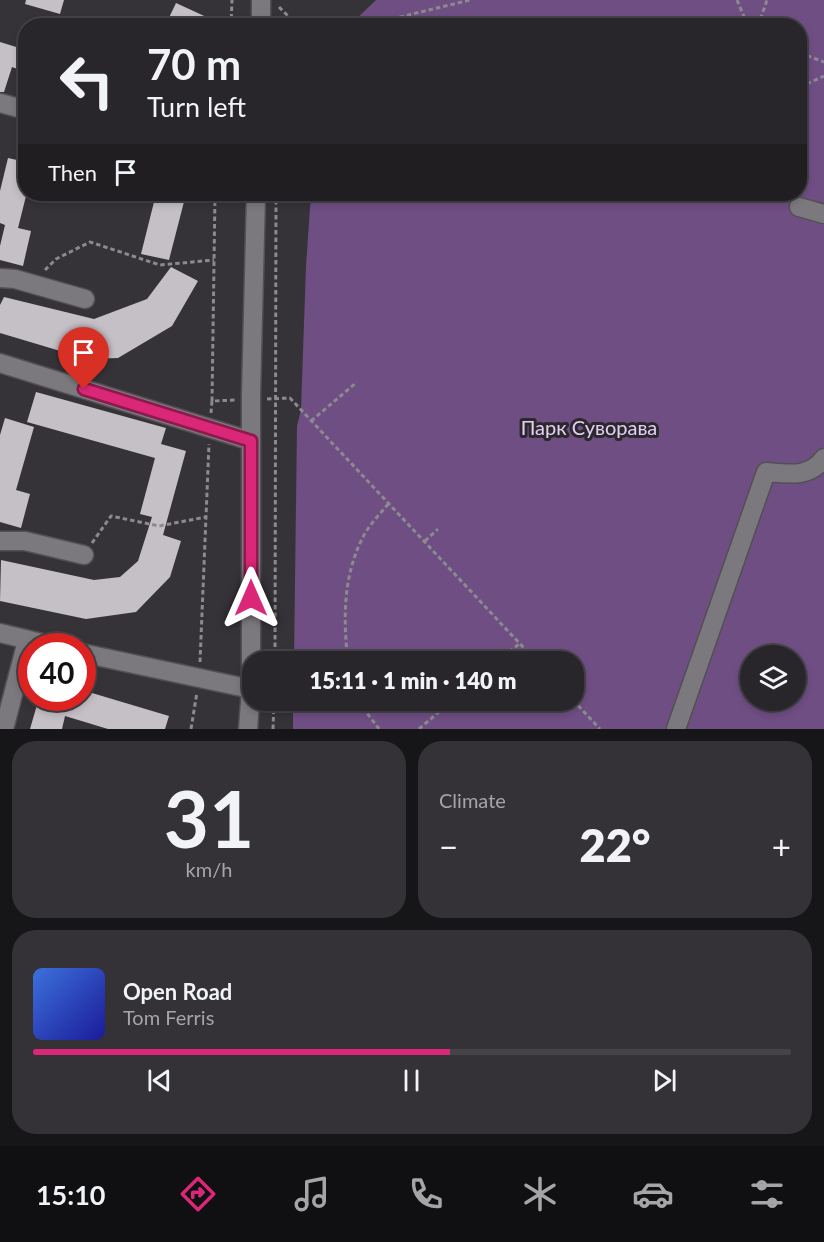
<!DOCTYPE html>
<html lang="en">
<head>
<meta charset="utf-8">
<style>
  :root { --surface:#28262a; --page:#343236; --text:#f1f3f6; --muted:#a5a5a8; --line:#444347; --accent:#db2777 }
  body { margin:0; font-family:Lato,sans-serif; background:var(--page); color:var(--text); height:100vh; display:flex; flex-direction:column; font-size:22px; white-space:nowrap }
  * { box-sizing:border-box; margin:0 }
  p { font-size:20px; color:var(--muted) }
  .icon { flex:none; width:33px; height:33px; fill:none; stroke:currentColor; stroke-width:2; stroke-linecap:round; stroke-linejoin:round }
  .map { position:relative; height:729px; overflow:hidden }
  .panel { display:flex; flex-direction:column; gap:12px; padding:12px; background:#161517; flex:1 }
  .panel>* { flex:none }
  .guide { position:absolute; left:18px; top:18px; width:789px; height:183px; border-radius:24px; box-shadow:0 3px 9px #0003,0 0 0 2px var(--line); background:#28262a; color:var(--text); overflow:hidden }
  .controls { position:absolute; left:740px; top:645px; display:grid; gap:12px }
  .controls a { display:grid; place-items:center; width:66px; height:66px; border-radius:50%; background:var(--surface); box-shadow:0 3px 9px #0003,0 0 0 2px var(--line); font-size:30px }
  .speed { position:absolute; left:18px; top:633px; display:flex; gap:12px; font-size:30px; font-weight:700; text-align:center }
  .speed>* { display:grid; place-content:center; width:78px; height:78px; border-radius:50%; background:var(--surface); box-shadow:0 3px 9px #0003,0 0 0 2px var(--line); line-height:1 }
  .speed .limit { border:9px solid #d22; background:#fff; color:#111 }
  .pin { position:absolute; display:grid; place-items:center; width:51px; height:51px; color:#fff; margin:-62px -26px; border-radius:50% 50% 50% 0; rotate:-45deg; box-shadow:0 0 6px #0007 }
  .pin .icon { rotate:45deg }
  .me { position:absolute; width:66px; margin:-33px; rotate:0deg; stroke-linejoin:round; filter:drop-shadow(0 0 4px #0008) }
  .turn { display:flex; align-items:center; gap:21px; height:126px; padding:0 30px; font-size:27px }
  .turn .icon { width:78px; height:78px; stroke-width:2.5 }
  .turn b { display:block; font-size:42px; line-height:51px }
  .then { display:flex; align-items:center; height:57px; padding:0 30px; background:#0003; gap:12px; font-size:22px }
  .big { font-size:45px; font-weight:800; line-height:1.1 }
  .panel .card { flex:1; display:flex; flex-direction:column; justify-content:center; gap:9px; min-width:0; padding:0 21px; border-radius:24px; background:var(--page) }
  .panel .dial { align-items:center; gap:0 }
  .dial b { font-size:78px; line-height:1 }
  .song { display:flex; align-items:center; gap:18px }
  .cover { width:72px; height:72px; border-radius:9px; background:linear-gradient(135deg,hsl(220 70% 55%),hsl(240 70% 35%)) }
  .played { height:6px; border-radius:3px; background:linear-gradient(90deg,var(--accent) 55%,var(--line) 55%) }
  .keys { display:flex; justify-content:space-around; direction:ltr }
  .heat { display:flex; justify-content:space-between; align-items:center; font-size:33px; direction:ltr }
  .panel .tiles { flex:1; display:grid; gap:12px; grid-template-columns:1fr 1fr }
  .card:last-child { grid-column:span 2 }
  .trip { position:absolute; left:242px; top:651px; width:342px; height:60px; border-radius:24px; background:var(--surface); box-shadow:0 3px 9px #0003,0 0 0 2px var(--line); font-weight:800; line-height:60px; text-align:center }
  .dock { display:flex; height:96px; justify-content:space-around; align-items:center; background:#100f11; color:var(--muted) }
  .dock .icon { width:42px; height:42px }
  .dock .on { color:var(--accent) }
  .dock b { font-size:27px; color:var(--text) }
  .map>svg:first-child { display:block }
  .green { fill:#6f4e84; fill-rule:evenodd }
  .building { fill:#c4c0c6 }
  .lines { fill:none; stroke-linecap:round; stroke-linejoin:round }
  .minor-casing { stroke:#525054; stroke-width:21 }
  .path { stroke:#8c8a8e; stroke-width:3; stroke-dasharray:4.5 3; stroke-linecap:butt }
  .minor { stroke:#7c797e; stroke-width:18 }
  .route-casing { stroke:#8e194d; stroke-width:15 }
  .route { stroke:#db2777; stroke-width:10 }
  .labels { text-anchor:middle; stroke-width:6; stroke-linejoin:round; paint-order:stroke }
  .park-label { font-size:20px; fill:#e6cdf7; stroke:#2c292d }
</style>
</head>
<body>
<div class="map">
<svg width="824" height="729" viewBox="0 0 824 729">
  <rect width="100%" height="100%" fill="#363338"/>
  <!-- green -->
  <path class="green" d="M376,0H824V729H293V701L573,700V662L294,661L297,426L301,410L306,266L311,194H800V26L350,25ZM750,656H795V700H750Z"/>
  <!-- building -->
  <path class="building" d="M26,0H64L60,14L25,4Z
    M176,3L226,26H165Z
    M0,42L26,50V72L12,67L4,92H0Z
    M8,158L26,162V196L18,228L31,231L23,266L0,260V246L5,225L0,223V191Z
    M156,194H186L169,260L141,254Z
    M171,267L198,281L172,326L118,358L87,359L0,333V305L4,297L94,319L147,299Z
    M36,392L166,428L161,444L186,451L163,535L181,541L170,577L136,612L86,619L0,601L1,560L94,580L120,577L138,561L152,517L140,514L155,458L27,422Z
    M5,418L34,427L16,490L30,494L21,528L0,522V435Z
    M82,690L169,716L165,729H108L65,716L62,729H30L39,698H82Z"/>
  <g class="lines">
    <!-- minor casing -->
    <g class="minor-casing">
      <path id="minor" d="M261,26V0
        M0,103L26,110
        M799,207L824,214
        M0,278L15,279L85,299
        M0,363L251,441
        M0,541H25L84,555
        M0,633L54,646
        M82,653L251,689
        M4,729L27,641
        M248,729L251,689V395L256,194
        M676,729L766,472C789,474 810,478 824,458"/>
    </g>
    <!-- path -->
    <path class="path" d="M737,0L748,26
      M279,7L298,26
      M231,26L232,0
      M363,26L470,0
      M758,26L767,0
      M800,53L824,62
      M800,87L824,76
      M215,194L212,401L236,400
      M45,270L56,259L90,242L160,265L214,260
      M267,399L290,398L537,662
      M211,413L212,401
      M311,421L357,382
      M425,541L438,529
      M92,543L111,516L159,526L206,517
      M200,662L209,444
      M275,662L276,194
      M348,662C343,619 343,576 363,537C369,525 380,514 389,503
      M498,662L520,643
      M361,700L367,713L379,729
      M573,700L600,729
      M191,729L197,692
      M273,729L274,700
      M419,729L453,700"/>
    <!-- minor -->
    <use href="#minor" class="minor"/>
  </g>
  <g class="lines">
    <!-- route casing -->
    <g class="route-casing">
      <path id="route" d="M84,389L251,441V598"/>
    </g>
    <!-- route -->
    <use href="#route" class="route"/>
  </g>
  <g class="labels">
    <!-- park labels -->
    <g class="park-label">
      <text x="589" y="435">Парк Суворава</text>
    </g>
  </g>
</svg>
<div class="controls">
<a><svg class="icon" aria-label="layers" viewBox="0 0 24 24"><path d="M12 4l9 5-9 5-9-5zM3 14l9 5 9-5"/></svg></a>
</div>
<div class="speed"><div class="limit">40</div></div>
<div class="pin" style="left:84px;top:389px;background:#d93025"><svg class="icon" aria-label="arrive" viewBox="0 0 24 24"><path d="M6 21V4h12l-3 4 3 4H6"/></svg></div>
<svg class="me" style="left:251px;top:598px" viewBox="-20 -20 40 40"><path d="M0-17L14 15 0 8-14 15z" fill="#db2777" stroke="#fff" stroke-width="4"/></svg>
<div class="trip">15:11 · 1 min · 140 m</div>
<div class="guide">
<div class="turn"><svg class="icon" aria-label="left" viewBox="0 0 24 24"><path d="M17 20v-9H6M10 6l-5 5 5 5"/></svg><div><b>70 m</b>Turn left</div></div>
<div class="then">Then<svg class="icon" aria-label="arrive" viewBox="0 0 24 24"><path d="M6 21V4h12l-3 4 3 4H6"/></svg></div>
</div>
</div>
<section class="panel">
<div class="tiles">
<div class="card dial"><b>31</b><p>km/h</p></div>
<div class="card"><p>Climate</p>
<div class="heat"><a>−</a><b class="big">22°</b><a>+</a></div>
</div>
<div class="card">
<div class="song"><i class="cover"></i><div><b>Open Road</b><p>Tom Ferris</p></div></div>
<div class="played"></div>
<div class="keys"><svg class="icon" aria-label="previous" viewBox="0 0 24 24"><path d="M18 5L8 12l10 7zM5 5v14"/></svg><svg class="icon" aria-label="pause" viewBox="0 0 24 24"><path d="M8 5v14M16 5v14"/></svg><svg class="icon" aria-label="next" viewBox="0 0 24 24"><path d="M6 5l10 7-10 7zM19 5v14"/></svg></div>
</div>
</div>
</section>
<nav class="dock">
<b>15:10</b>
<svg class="icon on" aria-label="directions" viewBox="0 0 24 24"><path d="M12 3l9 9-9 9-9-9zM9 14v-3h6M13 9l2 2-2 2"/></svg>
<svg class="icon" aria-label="music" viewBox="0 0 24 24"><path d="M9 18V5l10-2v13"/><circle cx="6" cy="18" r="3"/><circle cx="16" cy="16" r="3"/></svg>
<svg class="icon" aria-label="phone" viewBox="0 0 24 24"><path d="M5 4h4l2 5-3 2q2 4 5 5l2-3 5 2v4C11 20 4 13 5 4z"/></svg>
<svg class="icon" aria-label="climate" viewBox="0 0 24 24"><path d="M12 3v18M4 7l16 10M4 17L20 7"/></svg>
<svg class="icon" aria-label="car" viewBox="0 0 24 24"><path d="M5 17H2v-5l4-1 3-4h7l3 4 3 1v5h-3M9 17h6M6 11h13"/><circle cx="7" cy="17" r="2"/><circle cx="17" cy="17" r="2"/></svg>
<svg class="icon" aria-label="filters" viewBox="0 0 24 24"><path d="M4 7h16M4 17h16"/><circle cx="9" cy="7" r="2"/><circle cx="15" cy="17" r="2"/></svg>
</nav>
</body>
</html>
